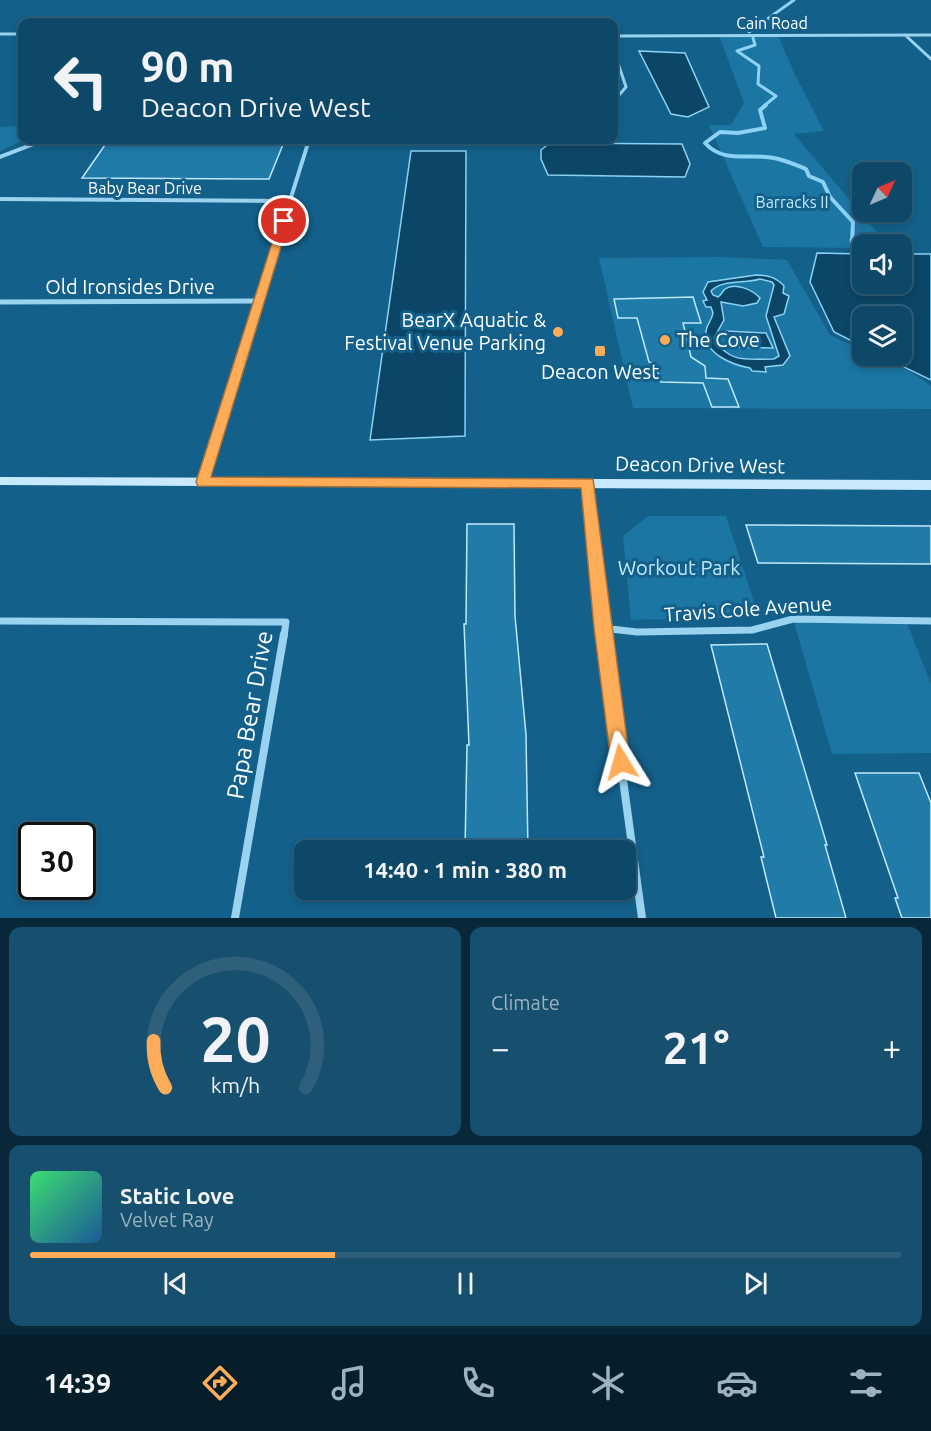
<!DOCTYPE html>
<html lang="en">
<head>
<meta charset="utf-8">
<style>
  :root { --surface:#0e4868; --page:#174f6e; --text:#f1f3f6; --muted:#9bb2c0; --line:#2e607c; --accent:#ffac59 }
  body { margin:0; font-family:Ubuntu,sans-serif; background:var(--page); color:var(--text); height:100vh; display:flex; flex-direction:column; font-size:22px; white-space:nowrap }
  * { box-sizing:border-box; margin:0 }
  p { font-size:20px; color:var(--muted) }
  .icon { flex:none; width:33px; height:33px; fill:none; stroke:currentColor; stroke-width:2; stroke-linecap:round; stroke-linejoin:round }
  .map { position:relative; height:918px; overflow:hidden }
  .side { display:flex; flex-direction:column; gap:9px; padding:9px; background:#082839; flex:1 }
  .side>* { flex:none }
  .top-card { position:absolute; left:18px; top:18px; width:600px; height:126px; border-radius:12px; box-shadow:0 3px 9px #0003,0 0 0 2px var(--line); background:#0e4868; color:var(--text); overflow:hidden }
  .needle { width:39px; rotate:46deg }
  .tools { position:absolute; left:852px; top:162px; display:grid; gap:12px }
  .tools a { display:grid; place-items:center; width:60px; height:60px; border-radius:12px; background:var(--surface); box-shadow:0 3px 9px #0003,0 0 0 2px var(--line); font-size:30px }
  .speed { position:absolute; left:18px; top:822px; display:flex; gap:12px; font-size:30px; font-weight:700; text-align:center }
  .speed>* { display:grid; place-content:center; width:78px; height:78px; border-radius:50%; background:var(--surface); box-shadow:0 3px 9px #0003,0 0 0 2px var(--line); line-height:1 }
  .speed .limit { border:3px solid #111; border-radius:9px; background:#fff; color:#111 }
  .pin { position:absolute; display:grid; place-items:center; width:51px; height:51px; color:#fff; margin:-26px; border:3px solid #fff; border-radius:50%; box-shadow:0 2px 6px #0007 }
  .me { position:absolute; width:66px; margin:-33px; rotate:352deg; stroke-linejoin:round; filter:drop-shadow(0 0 4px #0008) }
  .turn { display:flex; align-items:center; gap:21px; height:126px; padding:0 24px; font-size:27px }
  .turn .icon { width:78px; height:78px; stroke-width:2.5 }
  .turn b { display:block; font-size:42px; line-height:51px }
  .big { font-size:45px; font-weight:700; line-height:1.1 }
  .side .card { flex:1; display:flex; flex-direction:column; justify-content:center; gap:9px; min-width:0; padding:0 21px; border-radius:12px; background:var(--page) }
  .side .dial { align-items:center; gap:0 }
  .dial svg { height:156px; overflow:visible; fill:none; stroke:var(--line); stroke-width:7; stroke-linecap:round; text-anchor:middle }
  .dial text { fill:var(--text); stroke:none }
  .song { display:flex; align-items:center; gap:18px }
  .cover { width:72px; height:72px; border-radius:9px; background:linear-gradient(135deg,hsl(140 70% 55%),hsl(210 70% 35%)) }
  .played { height:6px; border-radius:3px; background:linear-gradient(90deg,var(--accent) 35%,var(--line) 35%) }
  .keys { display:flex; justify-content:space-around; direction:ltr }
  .heat { display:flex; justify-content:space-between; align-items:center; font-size:33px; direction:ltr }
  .side .tiles { flex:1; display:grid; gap:9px; grid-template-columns:1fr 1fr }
  .card:last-child { grid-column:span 2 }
  .trip { position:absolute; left:294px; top:840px; width:342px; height:60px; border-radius:12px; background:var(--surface); box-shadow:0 3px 9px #0003,0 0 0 2px var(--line); font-weight:700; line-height:60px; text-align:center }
  .tab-bar { display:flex; height:96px; justify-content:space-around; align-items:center; background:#061d2a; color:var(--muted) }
  .tab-bar .icon { width:42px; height:42px }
  .tab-bar .active { color:var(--accent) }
  .tab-bar b { font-size:27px; color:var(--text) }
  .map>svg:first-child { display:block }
  .green { fill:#1b76a4 }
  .water { fill:#0b4666; stroke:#8bd2f4; stroke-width:1.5; fill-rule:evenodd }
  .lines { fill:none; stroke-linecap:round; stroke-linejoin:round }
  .stream-far2 { stroke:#8bd2f4; stroke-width:3 }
  .stream-far1 { stroke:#8bd2f4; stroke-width:4 }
  .stream { stroke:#8bd2f4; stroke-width:5 }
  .building { fill:#207ba9; stroke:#c0e8fc; stroke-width:1.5 }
  .street-far4 { stroke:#99d3f0; stroke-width:3 }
  .street-far3 { stroke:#99d3f0; stroke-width:4 }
  .street-far2 { stroke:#99d3f0; stroke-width:5 }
  .street-far1 { stroke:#99d3f0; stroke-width:7 }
  .street { stroke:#99d3f0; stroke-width:8 }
  .secondary { fill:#c7e9fb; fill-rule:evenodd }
  .route { fill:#ffac59; stroke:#a6703a; stroke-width:1.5 }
  .poi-dot { fill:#ffac59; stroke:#13608a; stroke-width:2 }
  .labels { text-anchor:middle; stroke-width:6; stroke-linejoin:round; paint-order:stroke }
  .far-street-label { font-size:16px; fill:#fff; stroke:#13608a }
  .far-park-label { font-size:16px; fill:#c0e8fc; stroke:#13608a }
  .street-label { font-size:20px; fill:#fff; stroke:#13608a }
  .poi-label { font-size:20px; fill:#fff; stroke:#13608a; text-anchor:end }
  .park-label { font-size:20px; fill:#c0e8fc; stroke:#13608a }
  .near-street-label { font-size:24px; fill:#fff; stroke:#13608a }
</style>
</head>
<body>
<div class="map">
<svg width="931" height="918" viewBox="0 0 931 918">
  <rect width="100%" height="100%" fill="#13608a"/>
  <!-- green -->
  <path class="green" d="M719,35H778L795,75L824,131L794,134L887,244H862V248L763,247L709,125H731L744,103Z
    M22,126V140H24L0,151V127Z
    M721,257L787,260L830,335L862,350V356C886,356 912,372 931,386V409L633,408L599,258Z
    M648,516H726L759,617L631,620L623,536Z
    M793,619L906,621L931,684V753L832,754Z"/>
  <!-- water -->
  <path class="water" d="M639,51L685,53L709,107L688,117L671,114Z
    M550,143L682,144L690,164L685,177L548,175L541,159V150Z
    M411,151H466L465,436L370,440Z
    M817,253L862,254V284H902V254H931V380L881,356H902V316H862V346L834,332L810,282Z
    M756,275C767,275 776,277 784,286L783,293L789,296L784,314L774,317L790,356L783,365L765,367L766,372L752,371L750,368C733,365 703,354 706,331C707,324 712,320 713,313L711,307H706L703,301L707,300L703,292L708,282ZM760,279L772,282L774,285L766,316L779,356L774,359C747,359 729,364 714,338L724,320L721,302L743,306L757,303L760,298C753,290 735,282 725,289C722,292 721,295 718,297L713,295L711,291C722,279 745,284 760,279Z
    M725,331L766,333L773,348L731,347Z"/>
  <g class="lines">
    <!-- stream-far2 -->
    <path class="stream-far2" d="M749,32L794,0
      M753,38L755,45L737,51L759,66L758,84L776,96L764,106"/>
    <!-- stream-far1 -->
    <path class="stream-far1" d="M766,105L760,110L765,128L738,133L720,132L705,143C724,164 749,153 774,158C785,160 796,165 806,169L809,176L823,182L830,197L853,222L852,242"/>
    <!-- stream -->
    <path class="stream" d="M852,240L854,253L862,261"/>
  </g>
  <!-- building -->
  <path class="building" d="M107,142H284L269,179L82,178Z
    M693,297L701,323H683L691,357L705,366L706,378L728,379L739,407H712L703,383L661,382L655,364L649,362L637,318H618L614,299Z
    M467,524H514L515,616L526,735L528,850H465L467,745H469L464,624H466Z
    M746,525L931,526V564L758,563Z
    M767,644L827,845H825L846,918H776L761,857H764L711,645Z
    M855,773H919L931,803V918H902L895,898H898Z"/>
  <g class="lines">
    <!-- street-far4 -->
    <path class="street-far4" d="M0,34H22
      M905,35L931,59
      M614,36L931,35
      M614,51L626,87L620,94L614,96"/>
    <!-- street-far3 -->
    <path class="street-far3" d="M0,157L44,140
      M0,199L289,201
      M277,242L309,140"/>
    <!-- street-far2 -->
    <path class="street-far2" d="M0,302L260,301
      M224,415L278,240"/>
    <!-- street-far1 -->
    <path class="street-far1" d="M203,482L224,413
      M588,483L603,636
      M0,621L286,622L284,636
      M602,628L637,632L752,630L793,619L931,621"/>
    <!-- street -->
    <path class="street" d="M603,634L642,918
      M235,918L284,634"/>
    <!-- secondary -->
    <path class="secondary" d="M0,477L931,480V490L0,485Z"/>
  </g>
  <!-- route -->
  <path class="route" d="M284,218L289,221L211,477L593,479L630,762L627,768L621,771L614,768L611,762L594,628L581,488L198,486L196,482L279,221Z"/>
  <!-- markers -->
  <g class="poi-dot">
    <circle cx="558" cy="332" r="6"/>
    <circle cx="665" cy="340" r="6"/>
    <rect x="594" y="345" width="12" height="12" rx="3"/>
  </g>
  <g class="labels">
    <!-- far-street labels -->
    <g class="far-street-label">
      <text x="772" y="29">Cain Road</text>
      <text x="145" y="194">Baby Bear Drive</text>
    </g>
    <!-- far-park labels -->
    <g class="far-park-label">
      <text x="792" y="208">Barracks II</text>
    </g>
    <!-- street labels -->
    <g class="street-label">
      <text x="130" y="294">Old Ironsides Drive</text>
      <text transform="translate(700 465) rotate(1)" y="7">Deacon Drive West</text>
      <text transform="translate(748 609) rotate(-4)" y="7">Travis Cole Avenue</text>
    </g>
    <!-- poi labels -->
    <g class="poi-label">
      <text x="546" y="327">BearX Aquatic &amp;<tspan x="546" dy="23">Festival Venue Parking</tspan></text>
      <text x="677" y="347" text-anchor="start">The Cove</text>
      <text x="600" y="379" text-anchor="middle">Deacon West</text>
    </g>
    <!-- park labels -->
    <g class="park-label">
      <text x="679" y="575">Workout Park</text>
    </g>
    <!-- near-street labels -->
    <g class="near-street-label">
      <text transform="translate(250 715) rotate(-80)" y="8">Papa Bear Drive</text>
    </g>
  </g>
</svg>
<div class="tools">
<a><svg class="needle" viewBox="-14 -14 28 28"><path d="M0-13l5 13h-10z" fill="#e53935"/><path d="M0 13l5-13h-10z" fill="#9bb2c0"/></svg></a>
<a><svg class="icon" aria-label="sound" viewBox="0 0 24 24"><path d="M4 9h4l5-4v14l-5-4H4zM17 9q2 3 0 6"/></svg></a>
<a><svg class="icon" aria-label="layers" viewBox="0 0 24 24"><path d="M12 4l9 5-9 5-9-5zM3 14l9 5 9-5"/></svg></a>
</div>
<div class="speed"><div class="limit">30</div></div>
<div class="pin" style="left:284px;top:221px;background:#d93025"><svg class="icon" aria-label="arrive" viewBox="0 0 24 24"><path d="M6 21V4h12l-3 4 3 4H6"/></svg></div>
<svg class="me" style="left:621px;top:762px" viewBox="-20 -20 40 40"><path d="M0-17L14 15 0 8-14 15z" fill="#ffac59" stroke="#fff" stroke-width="4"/></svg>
<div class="trip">14:40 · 1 min · 380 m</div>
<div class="top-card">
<div class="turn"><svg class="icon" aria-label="left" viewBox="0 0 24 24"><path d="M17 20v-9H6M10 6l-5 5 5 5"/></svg><div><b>90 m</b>Deacon Drive West</div></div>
</div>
</div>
<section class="side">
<div class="tiles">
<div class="card dial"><svg viewBox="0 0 100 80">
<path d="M14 69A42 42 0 1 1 86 69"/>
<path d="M14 69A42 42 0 0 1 8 45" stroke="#ffac59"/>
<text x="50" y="56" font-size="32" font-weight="700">20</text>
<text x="50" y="72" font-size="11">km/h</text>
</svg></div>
<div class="card"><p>Climate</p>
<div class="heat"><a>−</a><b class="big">21°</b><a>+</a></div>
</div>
<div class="card">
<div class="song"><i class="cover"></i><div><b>Static Love</b><p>Velvet Ray</p></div></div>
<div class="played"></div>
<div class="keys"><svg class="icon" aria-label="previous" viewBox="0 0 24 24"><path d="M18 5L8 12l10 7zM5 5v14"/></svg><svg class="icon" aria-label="pause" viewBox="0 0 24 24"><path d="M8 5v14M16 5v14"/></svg><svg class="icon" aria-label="next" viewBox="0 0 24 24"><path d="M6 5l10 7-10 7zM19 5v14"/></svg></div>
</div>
</div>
</section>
<nav class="tab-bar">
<b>14:39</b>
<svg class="icon active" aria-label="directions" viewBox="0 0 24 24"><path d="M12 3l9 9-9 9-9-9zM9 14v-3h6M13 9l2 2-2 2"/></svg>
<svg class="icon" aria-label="music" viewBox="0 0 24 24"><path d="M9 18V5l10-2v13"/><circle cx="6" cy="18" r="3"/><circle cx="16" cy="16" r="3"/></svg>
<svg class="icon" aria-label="phone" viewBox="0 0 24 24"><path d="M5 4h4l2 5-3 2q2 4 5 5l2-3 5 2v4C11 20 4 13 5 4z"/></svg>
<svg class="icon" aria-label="climate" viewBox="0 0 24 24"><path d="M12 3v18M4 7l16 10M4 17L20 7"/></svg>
<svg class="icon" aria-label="car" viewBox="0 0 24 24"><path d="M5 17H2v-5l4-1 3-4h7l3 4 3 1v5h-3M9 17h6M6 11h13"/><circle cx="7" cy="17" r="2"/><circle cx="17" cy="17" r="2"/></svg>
<svg class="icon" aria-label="filters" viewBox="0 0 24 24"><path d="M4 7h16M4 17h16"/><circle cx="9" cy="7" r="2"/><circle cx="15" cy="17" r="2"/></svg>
</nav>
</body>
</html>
